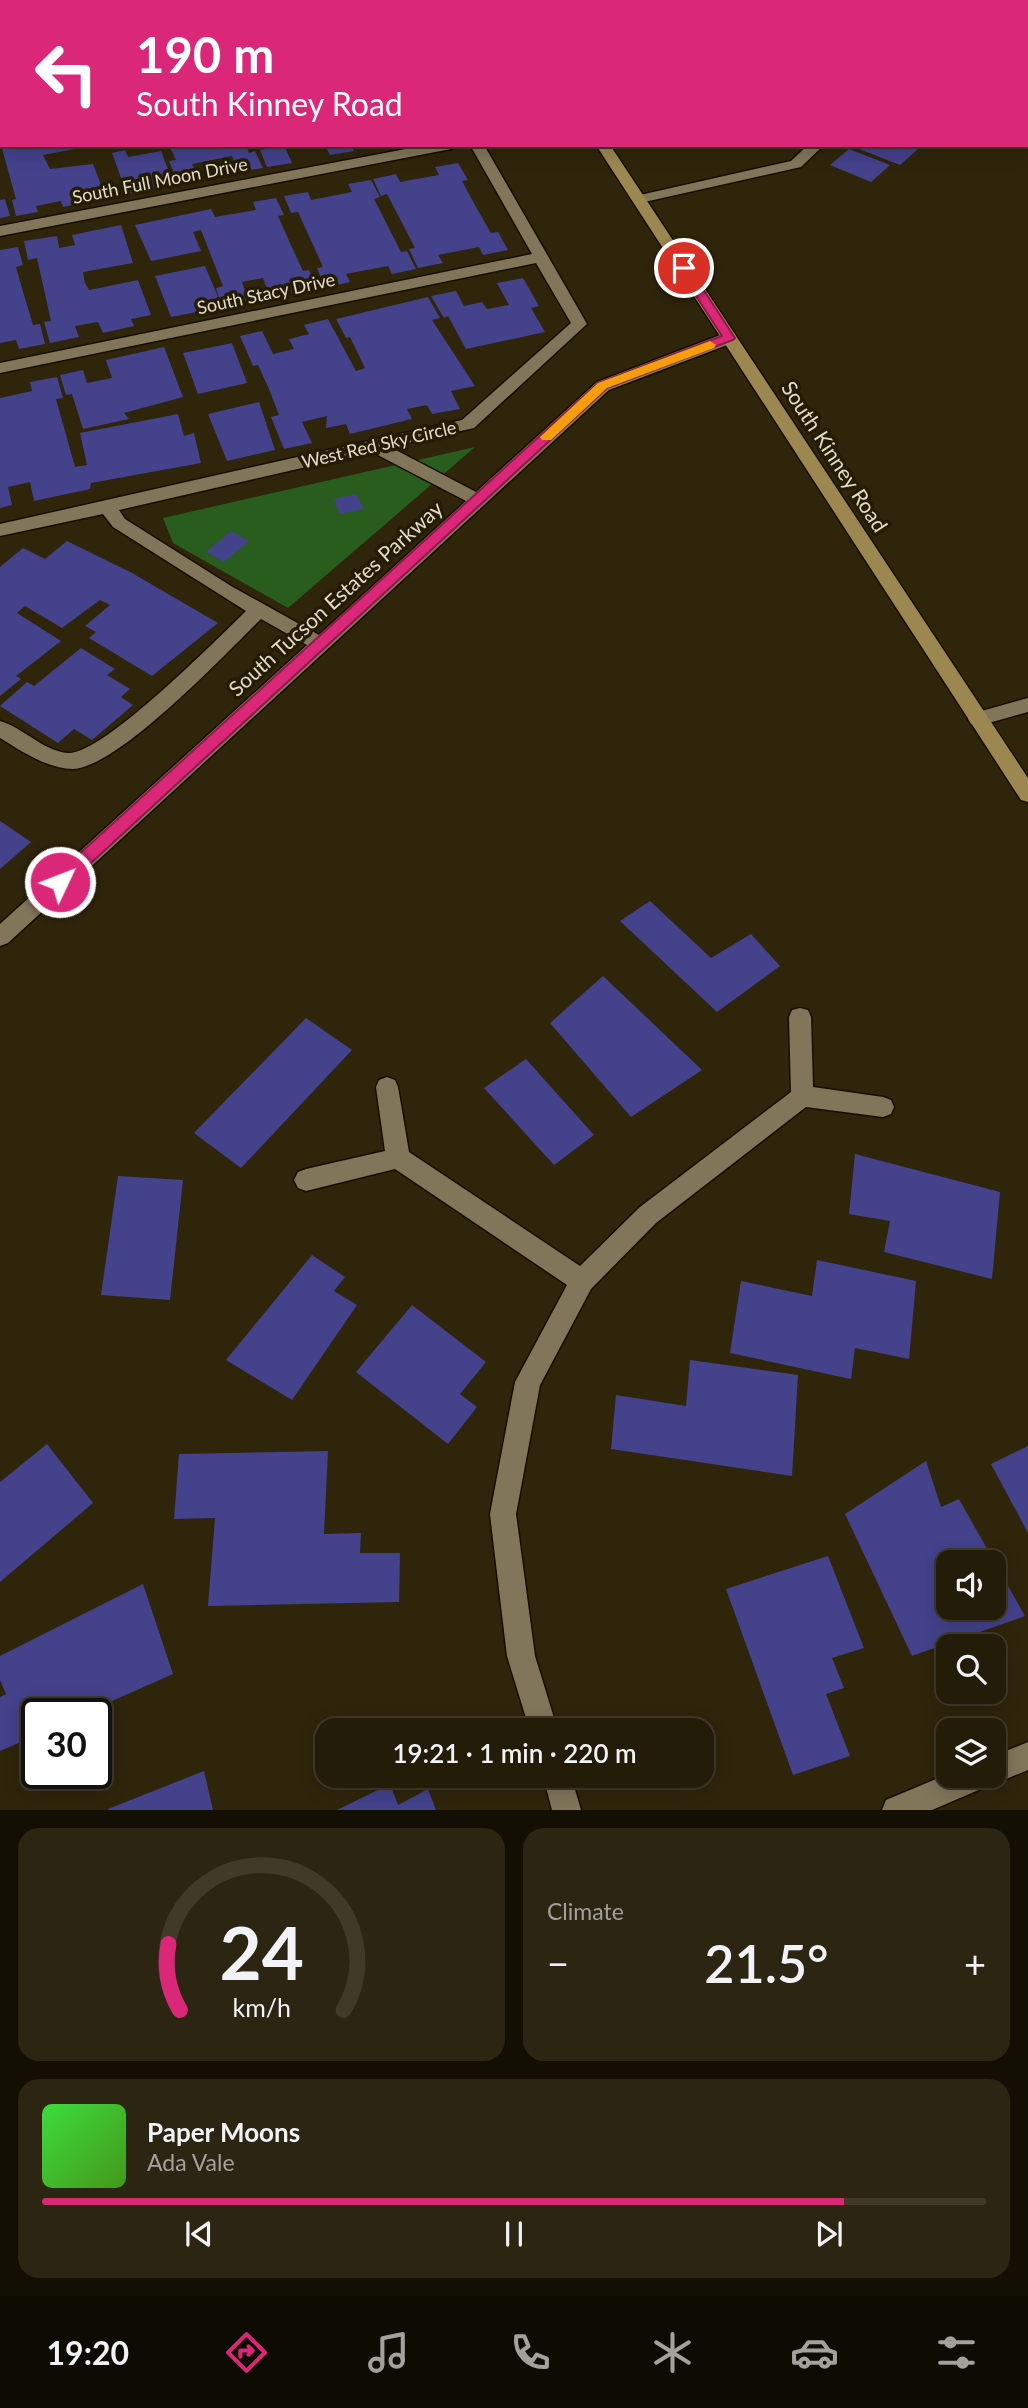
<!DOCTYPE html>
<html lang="en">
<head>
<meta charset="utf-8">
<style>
  :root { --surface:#231c08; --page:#2b2512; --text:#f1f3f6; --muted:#a3a19c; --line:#403a29; --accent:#db2777 }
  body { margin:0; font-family:Lato,sans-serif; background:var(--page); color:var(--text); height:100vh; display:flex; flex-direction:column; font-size:26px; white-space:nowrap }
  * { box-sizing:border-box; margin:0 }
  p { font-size:23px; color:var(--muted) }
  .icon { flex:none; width:38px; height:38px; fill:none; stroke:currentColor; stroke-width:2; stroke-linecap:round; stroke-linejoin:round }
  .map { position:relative; height:1810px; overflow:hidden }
  .panel { display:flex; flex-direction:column; gap:18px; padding:18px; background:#130f04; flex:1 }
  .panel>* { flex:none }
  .banner { position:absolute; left:0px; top:0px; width:1029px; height:147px; box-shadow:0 4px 18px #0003,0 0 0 2px var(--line); background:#db2777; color:#fff; overflow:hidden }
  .fabs { position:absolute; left:936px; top:1550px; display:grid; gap:14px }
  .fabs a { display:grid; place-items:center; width:70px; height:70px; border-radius:14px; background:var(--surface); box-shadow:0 4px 18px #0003,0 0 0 2px var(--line); font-size:35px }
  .speed { position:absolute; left:21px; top:1698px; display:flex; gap:14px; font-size:35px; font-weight:700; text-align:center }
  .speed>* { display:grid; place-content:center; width:91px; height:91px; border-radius:50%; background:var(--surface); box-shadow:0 4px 18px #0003,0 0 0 2px var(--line); line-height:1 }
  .speed .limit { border:4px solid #111; border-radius:10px; background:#fff; color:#111 }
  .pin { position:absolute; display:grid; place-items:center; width:60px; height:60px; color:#fff; margin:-30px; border:4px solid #fff; border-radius:50%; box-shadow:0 2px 7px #0007 }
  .me { position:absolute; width:77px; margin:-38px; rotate:47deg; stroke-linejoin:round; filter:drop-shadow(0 0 5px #0008) }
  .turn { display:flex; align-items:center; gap:24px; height:147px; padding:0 21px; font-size:32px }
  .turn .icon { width:91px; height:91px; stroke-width:2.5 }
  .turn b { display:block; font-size:49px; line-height:60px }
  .big { font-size:52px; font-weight:600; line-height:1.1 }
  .panel .widget { flex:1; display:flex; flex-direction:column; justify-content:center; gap:10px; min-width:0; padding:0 24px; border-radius:21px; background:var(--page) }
  .panel .dial { align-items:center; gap:0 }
  .dial svg { height:182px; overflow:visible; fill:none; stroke:var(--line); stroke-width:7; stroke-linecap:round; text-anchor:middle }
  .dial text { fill:var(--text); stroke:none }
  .song { display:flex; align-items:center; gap:21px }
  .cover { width:84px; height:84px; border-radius:10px; background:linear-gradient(135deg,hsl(120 70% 55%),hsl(100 70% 35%)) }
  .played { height:7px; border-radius:4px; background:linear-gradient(90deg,var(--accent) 85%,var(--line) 85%) }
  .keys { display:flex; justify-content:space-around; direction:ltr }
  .heat { display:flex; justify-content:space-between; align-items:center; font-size:38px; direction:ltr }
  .panel .tiles { flex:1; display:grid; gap:18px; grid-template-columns:1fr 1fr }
  .widget:last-child { grid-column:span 2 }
  .trip { position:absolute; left:315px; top:1718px; width:399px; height:70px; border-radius:21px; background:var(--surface); box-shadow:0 4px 18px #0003,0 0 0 2px var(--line); font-weight:600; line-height:70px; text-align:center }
  .menu { display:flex; height:112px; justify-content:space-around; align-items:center; background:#0e0b03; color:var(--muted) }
  .menu .icon { width:49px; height:49px }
  .menu .active { color:var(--accent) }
  .menu b { font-size:32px; color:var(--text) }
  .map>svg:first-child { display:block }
  .green { fill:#285d1e }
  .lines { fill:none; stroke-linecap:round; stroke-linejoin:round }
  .stream { fill:#011010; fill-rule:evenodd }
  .building { fill:#43428b; fill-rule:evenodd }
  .minor-casing { stroke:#170e00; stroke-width:3 }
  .major-casing { stroke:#170e00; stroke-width:3 }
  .minor { fill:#81765a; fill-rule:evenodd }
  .major { fill:#9c8751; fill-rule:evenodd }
  .route { fill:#db2777; stroke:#8e194d; stroke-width:2 }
  .slow { fill:#f59e0b }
  .labels { text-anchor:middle; stroke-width:7; stroke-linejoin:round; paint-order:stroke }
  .far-street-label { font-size:18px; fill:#e1dbcc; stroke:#251c03 }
  .street-label { font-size:21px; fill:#e1dbcc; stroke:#251c03 }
</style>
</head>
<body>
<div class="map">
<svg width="1028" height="1810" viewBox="0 0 1028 1810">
  <rect width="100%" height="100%" fill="#2f250b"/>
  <!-- green -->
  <path class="green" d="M475,447L288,608L173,543L163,518Z"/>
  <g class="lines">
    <!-- stream -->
    <path class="stream" d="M129,0H141L139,2H128Z
      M0,47H2V52H0Z"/>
  </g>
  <!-- building -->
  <path class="building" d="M1,145H95L43,155L50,169L93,164L106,198L63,207L61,201L36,206L38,212L16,216L12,200L16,199Z
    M169,145H246L249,153L255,151L263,168L238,172L232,156L192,164L200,181L179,185L169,161L176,160Z
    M264,145H284L292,163L267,167L260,150L266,149Z
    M325,145H351L354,151L330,155Z
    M857,145H912L919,148L900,165L854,147Z
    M849,149L890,165L871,182L830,165Z
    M125,150L128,157L161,151L174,185L127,194L112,153Z
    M458,163L468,180L462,181L476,207L491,233L498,232L508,250L483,255L479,247L438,255L443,263L418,268L409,249L415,248L387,194L381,196L373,179L396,174L400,182L439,175L435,167Z
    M371,180L380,197L374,199L401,252L407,251L416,269L392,274L388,266L346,274L350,282L325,288L317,268L323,267L298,212L291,213L284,196L308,192L311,200L352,192L348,184Z
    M276,198L284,215L278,216L290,243L303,271L309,270L318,289L292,294L288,285L267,289L263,278L242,282L249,302L171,317L155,276L205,266L221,304L216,288L223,286L201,230L193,232L201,251L151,261L135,225L211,209L215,217L256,210L253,202Z
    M5,199L10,216L0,218V200Z
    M121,225L133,263L83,272L85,283L89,290L138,280L151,315L131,319L134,326L103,333L98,322L75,326L79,337L50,343L44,322L51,321L37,258L28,260L24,241L57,236L59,248L75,245L72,235Z
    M18,247L23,265L16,267L24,295L33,325L40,324L45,344L19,349L16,340L0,343V250Z
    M523,278L539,306L531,308L545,332L466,349L448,316L444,318L431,296L456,291L464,306L482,302L487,309L509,305L497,283Z
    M428,297L440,318L432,320L475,386L451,391L460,409L432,414L427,405L407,409L412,419L350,434L346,424L326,428L327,416L302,422L312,443L284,449L271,417L279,415L269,389L258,365L253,366L240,336L262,331L273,354L294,349L289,339L309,334L304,325L328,319L356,371L365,368L350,337L346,338L336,319Z
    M232,343L247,383L198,394L183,353Z
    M164,347L183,397L124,413L129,419L83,429L72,394L66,395L60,375L83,370L87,383L112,378L106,360Z
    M57,377L63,398L56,399L75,467L87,465L80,433L178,414L184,436L194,433L201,463L91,483L90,489L34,501L30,482L8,487L12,505L0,508V398L32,391L30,382Z
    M259,402L275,450L227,461L208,414Z
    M356,494L364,509L340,514L334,499Z
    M231,531L249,541L224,562L206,552Z
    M67,541L132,573L218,623L152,676L89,638L96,632L85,626L110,605L100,600L62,628L25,606L17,613L61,641L16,676L21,679L0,696V567L23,548L45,559Z
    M81,648L115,669L107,675L130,689L121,697L133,705L92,740L74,729L58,743L0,706L27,682L34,686Z
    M0,821L31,842L0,869Z
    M650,901L711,958L751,934L780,966L717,1012L620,921Z
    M603,976L702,1070L631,1117L550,1023Z
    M306,1018L352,1050L241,1168L194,1133Z
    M526,1059L594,1135L554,1165L484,1088Z
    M855,1154L1000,1192L992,1279L884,1252L890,1221L849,1214Z
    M118,1176L183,1180L170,1300L101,1295Z
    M312,1255L345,1277L334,1291L357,1305L292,1400L226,1360Z
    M817,1260L916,1281L909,1359L855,1348L851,1379L730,1353L741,1281L812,1296Z
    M412,1305L486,1362L460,1394L477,1407L448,1444L356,1372Z
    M690,1360L798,1375L792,1476L611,1449L616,1395L686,1406Z
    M47,1444L93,1503L0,1582V1482Z
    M1028,1446V1533L991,1464Z
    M328,1451L324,1534L361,1533L360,1553H400L399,1602L208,1606L215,1518L174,1519L179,1454Z
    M926,1461L941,1507L959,1499L1025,1616L912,1656L845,1514ZM948,1563H994V1608H948Z
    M828,1556L864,1648L832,1658L844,1688L826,1694L850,1756L793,1775L726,1589Z
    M143,1584L173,1674L85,1713H37V1735L0,1751V1697L6,1694L0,1680V1656Z
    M204,1771L213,1810H108V1809Z
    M390,1784L398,1805L428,1789L436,1810H337Z"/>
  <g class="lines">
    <!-- minor casing -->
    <g class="minor-casing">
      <path id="minor" d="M60,0H77L59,2Z
        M387,0H401V2H388Z
        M625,0H639V2H626Z
        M880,0H903L879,2Z
        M974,0H988L973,2Z
        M2,19V28H0V20Z
        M0,107H2L0,116Z
        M427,145H458L451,149L0,236V226Z
        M470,145H484L587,324L474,428L390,447L476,492L597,382L723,334L729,333L737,338L735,342L609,390L8,943L0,946V924L307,645L261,619C226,653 119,767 73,769C48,769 21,751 0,738V721C24,728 42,750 67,753C101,757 218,638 246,611L113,527L103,514L0,536V524L462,420L571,323L536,263L0,373V363L532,254ZM372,452L466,501L319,635L231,586L125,519L119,510Z
        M808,145H824L801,167L640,203L633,199L640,195L791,161Z
        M1028,698V712L978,726L971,724L968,719L971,714Z
        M800,1008L808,1010L811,1017L813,1087L883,1097L891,1100L894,1107L891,1114L883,1117L806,1107L656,1223L591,1289L540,1385L516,1514L535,1656L558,1731H530L507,1656L490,1514L515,1382L567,1285L395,1169L306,1191L298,1188L294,1180L298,1172L306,1169L385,1151L376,1087L379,1080L387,1077L395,1080L398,1087L409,1152L580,1266L640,1207L791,1092L789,1017L792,1010Z
        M1028,1742V1770L994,1784L990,1782L988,1786L932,1810H882L886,1800L948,1774V1776H994V1756Z
        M543,1776H571L581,1810H552Z"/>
    </g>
    <!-- major casing -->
    <g class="major-casing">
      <path id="major" d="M499,0H513V2H500Z
        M596,145H610L1028,778V802L1021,800Z"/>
    </g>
    <!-- minor -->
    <use href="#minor" class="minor"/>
    <!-- major -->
    <use href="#major" class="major"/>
  </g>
  <!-- route -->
  <path class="route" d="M680,266H688L735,338L733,340L607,388L66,886H54L52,882L54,877L598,383L722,336L678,268Z"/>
  <!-- slow -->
  <path class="slow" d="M710,341L716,345L714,348L607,388L551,440H542L540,437L598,383Z"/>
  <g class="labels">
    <!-- far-street labels -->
    <g class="far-street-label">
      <text transform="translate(160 181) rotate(-11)" y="6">South Full Moon Drive</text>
      <text transform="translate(266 294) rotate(-12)" y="6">South Stacy Drive</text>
      <text transform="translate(379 445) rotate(-13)" y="6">West Red Sky Circle</text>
    </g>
    <!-- street labels -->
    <g class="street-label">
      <text transform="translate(834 457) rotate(57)" y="7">South Kinney Road</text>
      <text transform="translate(336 599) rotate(-42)" y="7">South Tucson Estates Parkway</text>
    </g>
  </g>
</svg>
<div class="fabs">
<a><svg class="icon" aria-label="sound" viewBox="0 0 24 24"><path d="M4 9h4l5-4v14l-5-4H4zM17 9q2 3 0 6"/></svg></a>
<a><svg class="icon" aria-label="search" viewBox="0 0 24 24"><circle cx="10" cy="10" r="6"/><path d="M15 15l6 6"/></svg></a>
<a><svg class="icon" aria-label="layers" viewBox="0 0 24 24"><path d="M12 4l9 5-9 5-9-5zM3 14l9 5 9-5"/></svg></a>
</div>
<div class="speed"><div class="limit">30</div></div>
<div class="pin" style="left:684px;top:268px;background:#d93025"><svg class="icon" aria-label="arrive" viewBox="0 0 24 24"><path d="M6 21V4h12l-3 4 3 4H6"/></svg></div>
<svg class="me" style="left:60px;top:882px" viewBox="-20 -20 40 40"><circle r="17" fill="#db2777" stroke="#fff" stroke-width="3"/><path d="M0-11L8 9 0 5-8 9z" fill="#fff"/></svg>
<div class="trip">19:21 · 1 min · 220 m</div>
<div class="banner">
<div class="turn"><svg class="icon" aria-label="left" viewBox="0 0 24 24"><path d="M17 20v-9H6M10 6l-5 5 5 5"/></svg><div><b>190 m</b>South Kinney Road</div></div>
</div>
</div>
<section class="panel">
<div class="tiles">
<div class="widget dial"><svg viewBox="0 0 100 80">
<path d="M14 69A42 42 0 1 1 86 69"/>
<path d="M14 69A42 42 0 0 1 9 40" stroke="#db2777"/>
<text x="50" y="56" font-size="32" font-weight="700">24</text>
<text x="50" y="72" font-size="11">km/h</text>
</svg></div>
<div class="widget"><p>Climate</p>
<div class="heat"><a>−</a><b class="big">21.5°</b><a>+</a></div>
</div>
<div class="widget">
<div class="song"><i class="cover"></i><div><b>Paper Moons</b><p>Ada Vale</p></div></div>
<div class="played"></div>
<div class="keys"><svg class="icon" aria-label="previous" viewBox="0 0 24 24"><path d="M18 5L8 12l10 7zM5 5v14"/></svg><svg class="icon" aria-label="pause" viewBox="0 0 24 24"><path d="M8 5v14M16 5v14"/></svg><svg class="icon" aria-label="next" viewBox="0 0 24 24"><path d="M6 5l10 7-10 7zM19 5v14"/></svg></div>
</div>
</div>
</section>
<nav class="menu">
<b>19:20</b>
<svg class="icon active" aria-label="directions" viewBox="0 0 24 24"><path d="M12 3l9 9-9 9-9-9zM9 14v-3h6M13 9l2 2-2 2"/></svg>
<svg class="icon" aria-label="music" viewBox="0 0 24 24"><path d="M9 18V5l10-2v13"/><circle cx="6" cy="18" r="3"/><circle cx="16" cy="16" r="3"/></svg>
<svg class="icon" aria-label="phone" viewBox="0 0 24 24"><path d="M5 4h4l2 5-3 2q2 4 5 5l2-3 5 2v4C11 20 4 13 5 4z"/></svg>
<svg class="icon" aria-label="climate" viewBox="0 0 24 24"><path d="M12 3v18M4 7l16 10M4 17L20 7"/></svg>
<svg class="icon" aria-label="car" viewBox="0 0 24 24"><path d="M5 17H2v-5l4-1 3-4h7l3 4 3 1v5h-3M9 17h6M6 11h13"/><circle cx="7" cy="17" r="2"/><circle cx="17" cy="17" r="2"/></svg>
<svg class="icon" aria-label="filters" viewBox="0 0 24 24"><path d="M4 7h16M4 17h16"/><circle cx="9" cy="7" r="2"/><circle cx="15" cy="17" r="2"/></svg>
</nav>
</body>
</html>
